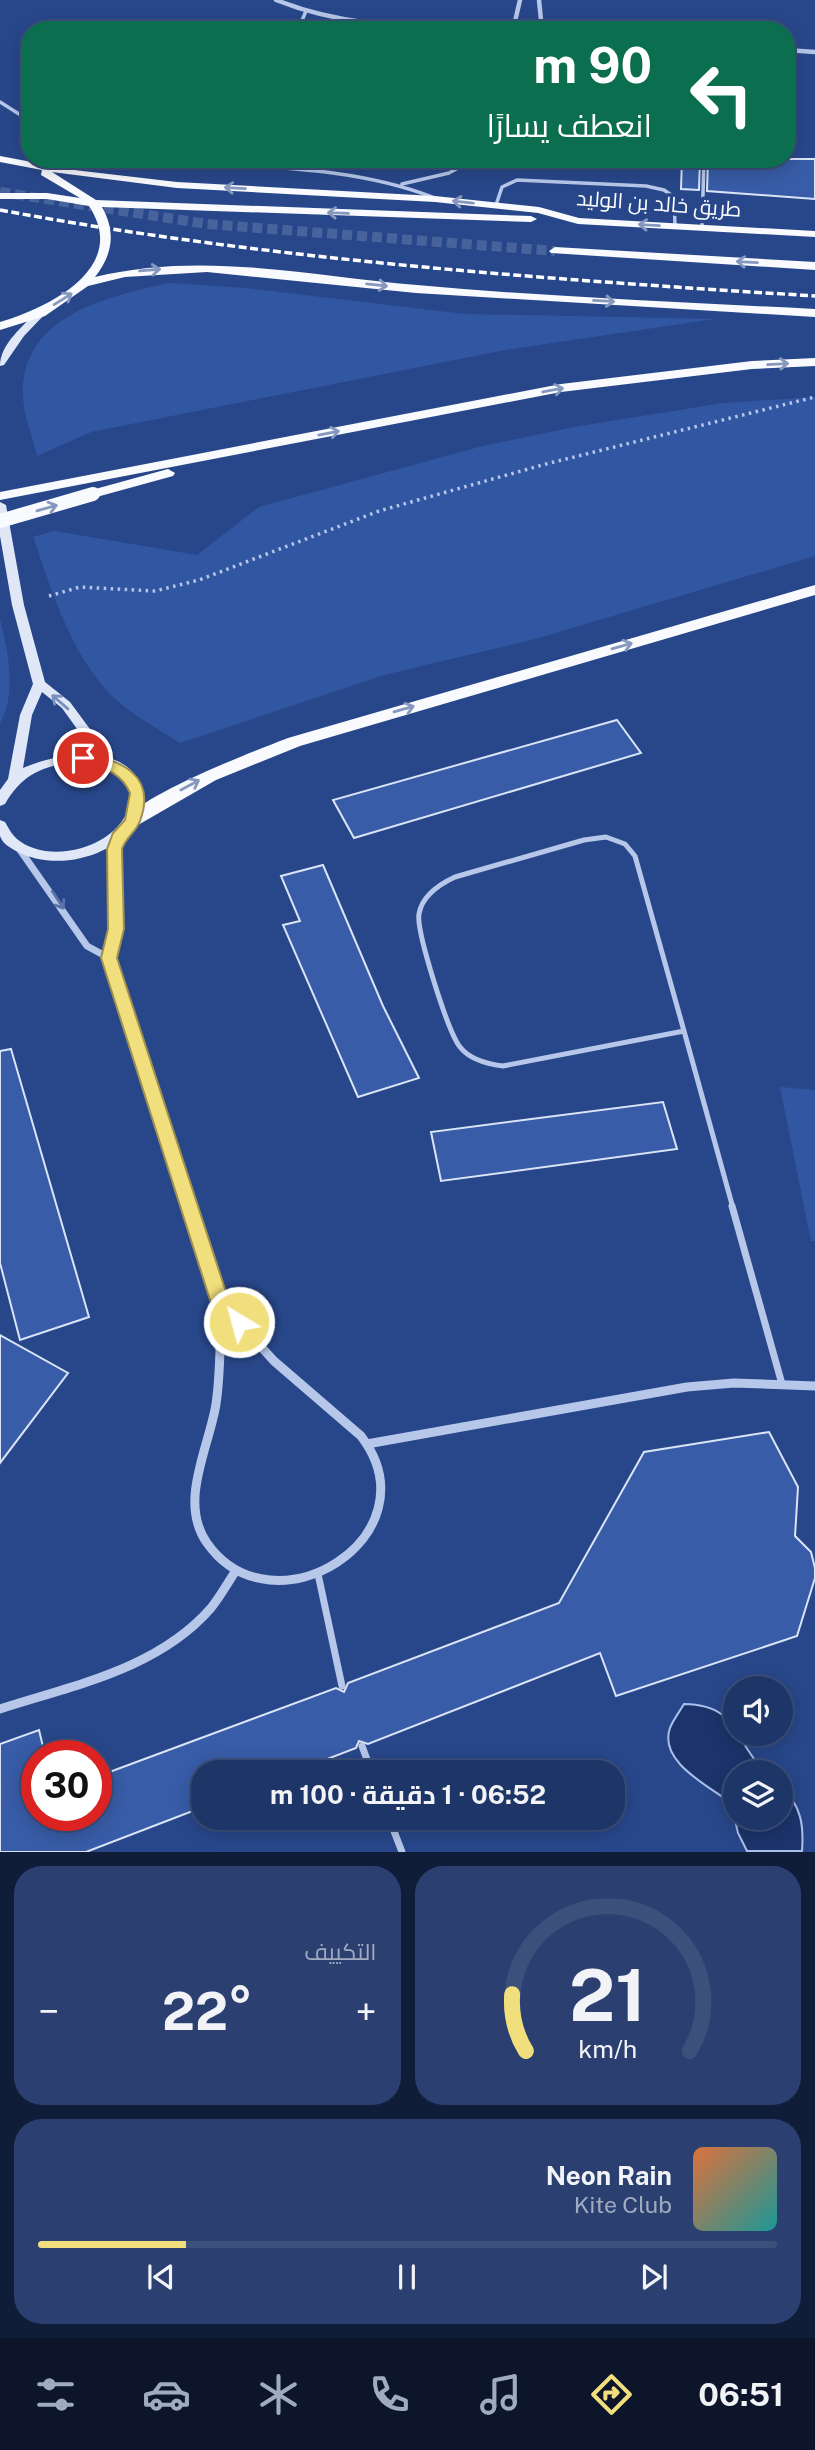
<!DOCTYPE html>
<html lang="ar">
<head>
<meta charset="utf-8">
<style>
  :root { --surface:#1e3568; --page:#2b4071; --text:#f1f3f6; --muted:#a1abc0; --line:#3c507c; --accent:#f1de7c }
  body { margin:0; font-family:"Public Sans",Cairo,sans-serif; background:var(--page); color:var(--text); direction:rtl; height:100vh; display:flex; flex-direction:column; font-size:26px; white-space:nowrap }
  * { box-sizing:border-box; margin:0 }
  p { font-size:23px; color:var(--muted) }
  .icon { flex:none; width:38px; height:38px; fill:none; stroke:currentColor; stroke-width:2; stroke-linecap:round; stroke-linejoin:round }
  .map { position:relative; height:1852px; overflow:hidden; direction:ltr }
  .side { display:flex; flex-direction:column; gap:14px; padding:14px; background:#101d39; flex:1 }
  .side>* { flex:none }
  .hud { position:absolute; left:21px; top:21px; width:774px; height:147px; border-radius:28px; box-shadow:0 4px 18px #0003,0 0 0 2px var(--line); direction:rtl; background:#0b6e4f; color:#fff; overflow:hidden }
  .controls { position:absolute; left:723px; top:1676px; display:grid; gap:14px }
  .controls a { display:grid; place-items:center; width:70px; height:70px; border-radius:50%; background:var(--surface); box-shadow:0 4px 18px #0003,0 0 0 2px var(--line); font-size:35px }
  .speed { position:absolute; left:21px; top:1740px; display:flex; gap:14px; font-size:35px; font-weight:700; text-align:center }
  .speed>* { display:grid; place-content:center; width:91px; height:91px; border-radius:50%; background:var(--surface); box-shadow:0 4px 18px #0003,0 0 0 2px var(--line); line-height:1 }
  .speed .limit { border:10px solid #d22; background:#fff; color:#111 }
  .pin { position:absolute; display:grid; place-items:center; width:60px; height:60px; color:#fff; margin:-30px; border:4px solid #fff; border-radius:50%; box-shadow:0 2px 7px #0007 }
  .me { position:absolute; width:77px; margin:-38px; rotate:323deg; stroke-linejoin:round; filter:drop-shadow(0 0 5px #0008) }
  .turn { display:flex; align-items:center; gap:24px; height:147px; padding:0 28px; font-size:32px }
  .turn .icon { width:91px; height:91px; stroke-width:2.5 }
  .turn b { display:block; font-size:49px; line-height:60px }
  .big { font-size:52px; font-weight:700; line-height:1.1 }
  .side .tile { flex:1; display:flex; flex-direction:column; justify-content:center; gap:10px; min-width:0; padding:0 24px; border-radius:28px; background:var(--page) }
  .side .dial { align-items:center; gap:0 }
  .dial svg { height:182px; overflow:visible; fill:none; stroke:var(--line); stroke-width:7; stroke-linecap:round; text-anchor:middle }
  .dial text { fill:var(--text); stroke:none }
  .song { display:flex; align-items:center; gap:21px }
  .cover { width:84px; height:84px; border-radius:10px; background:linear-gradient(135deg,hsl(20 70% 55%),hsl(180 70% 35%)) }
  .played { height:7px; border-radius:4px; background:linear-gradient(90deg,var(--accent) 20%,var(--line) 20%) }
  .keys { display:flex; justify-content:space-around; direction:ltr }
  .heat { display:flex; justify-content:space-between; align-items:center; font-size:38px; direction:ltr }
  .side .tiles { flex:1; display:grid; gap:14px; grid-template-columns:1fr 1fr }
  .tile:last-child { grid-column:span 2 }
  .trip { position:absolute; left:191px; top:1760px; width:434px; height:70px; border-radius:28px; background:var(--surface); box-shadow:0 4px 18px #0003,0 0 0 2px var(--line); font-weight:700; line-height:70px; text-align:center; direction:rtl }
  .dock { display:flex; height:112px; justify-content:space-around; align-items:center; background:#0c152a; color:var(--muted) }
  .dock .icon { width:49px; height:49px }
  .dock .selected { color:var(--accent) }
  .dock b { font-size:32px; color:var(--text) }
  .map>svg:first-child { display:block }
  .green { fill:#3257a2 }
  .water { fill:#1c346b; stroke:#aac0ea; stroke-width:2 }
  .building { fill:#385ca7; stroke:#dae4f7; stroke-width:2 }
  .lines { fill:none; stroke-linecap:round; stroke-linejoin:round }
  .primary-tunnel { stroke:#48639c; stroke-width:10; stroke-dasharray:10 5; stroke-linecap:butt }
  .path { stroke:#b6c7e9; stroke-width:3.5; stroke-dasharray:2.5 4.5; stroke-linecap:butt }
  .lane-far2 { stroke:#b6c7e9; stroke-width:3.5 }
  .lane-far1 { stroke:#b6c7e9; stroke-width:5 }
  .lane { stroke:#b6c7e9; stroke-width:7 }
  .street-far2 { stroke:#b6c7e9; stroke-width:4.5 }
  .street-far1 { stroke:#b6c7e9; stroke-width:7 }
  .street { stroke:#b6c7e9; stroke-width:9 }
  .secondary { fill:#e0e8f8; fill-rule:evenodd }
  .primary { fill:#f9fafe; fill-rule:evenodd }
  .rail { stroke:#fff; stroke-width:3.5; stroke-dasharray:8 3.5; stroke-linecap:butt }
  .primary-bridge { stroke:#f9fafe; stroke-width:14 }
  .oneway { stroke:#8698be }
  .oneway2 { stroke:#7b8fbc }
  .oneway3 { stroke:#5a74ab }
  .route { fill:#f1de7c; stroke:#9d9051; stroke-width:2 }
  .labels { text-anchor:middle; stroke-width:7; stroke-linejoin:round; paint-order:stroke }
  .far-street-label { font-size:21px; fill:#fff; stroke:#28478a }
</style>
</head>
<body>
<div class="map">
<svg width="815" height="1852" viewBox="0 0 815 1852">
  <rect width="100%" height="100%" fill="#28478a"/>
  <!-- green -->
  <path class="green" d="M169,283L246,288L465,314L715,319L505,350L91,432L37,456C33,438 24,417 23,398C19,316 106,297 169,283Z
    M815,397V556L535,639L384,675L180,743C154,726 121,709 102,685C67,642 51,588 33,537L54,531L197,555L259,507L483,446L574,427L723,403Z
    M0,619C8,650 17,694 0,723Z
    M780,1087L815,1090V1241H811Z"/>
  <!-- water -->
  <path class="water" d="M684,1704C739,1705 732,1739 766,1773H735V1818H780L781,1786C801,1806 804,1824 802,1851H747L738,1833L731,1803C709,1786 658,1762 670,1728C673,1720 680,1711 684,1704Z"/>
  <!-- building -->
  <path class="building" d="M682,159H700L699,190L681,189Z
    M708,159H815V199L707,191Z
    M617,720L641,753L354,838L333,800Z
    M323,865L383,1006L419,1078L358,1097L283,925L300,921L281,876Z
    M11,1049L89,1317L20,1340L0,1263V1051Z
    M663,1102L677,1149L441,1181L431,1132Z
    M0,1335L68,1373L0,1463Z
    M769,1432L798,1487L795,1536L811,1552L815,1568V1578L797,1636L616,1696L600,1653L368,1744L359,1741L356,1748L291,1773H203V1807L86,1852H0V1744L39,1730L45,1755H37V1815H96V1777L336,1688L344,1692L348,1683L559,1603L644,1452Z"/>
  <g class="lines">
    <!-- primary-tunnel -->
    <path class="primary-tunnel" d="M0,192L207,224L555,251"/>
    <!-- path -->
    <path class="path" d="M49,596L80,587L155,591L199,580L379,511L546,464L815,397"/>
    <!-- lane-far2 -->
    <path class="lane-far2" d="M298,30L306,11
      M0,102L30,121
      M155,159C248,169 343,163 432,197
      M402,184L449,173L474,159
      M496,205L502,187L517,180L646,186L664,190L674,197L675,226
      M702,228L704,159"/>
    <!-- lane-far1 -->
    <path class="lane-far1" d="M606,837L625,844L635,856L684,1031L503,1066C487,1064 470,1060 460,1047C448,1032 416,931 419,914C422,895 440,884 455,877L584,840Z
      M684,1031L733,1208"/>
    <!-- lane -->
    <path class="lane" d="M732,1206L782,1384
      M318,1574L342,1686
      M362,1746L372,1773
      M389,1818L402,1852"/>
    <!-- street-far2 -->
    <path class="street-far2" d="M276,0C341,26 407,27 476,30
      M539,0L542,30
      M513,30L520,0
      M786,50L815,52"/>
    <!-- street-far1 -->
    <path class="street-far1" d="M118,837C111,877 123,919 109,958L190,1208
      M18,847L87,946L109,958"/>
    <!-- street -->
    <path class="street" d="M189,1206L221,1303
      M221,1303L274,1361L361,1436C437,1536 273,1637 207,1543C178,1502 209,1448 216,1404C221,1371 220,1337 221,1303Z
      M367,1444L687,1387L734,1383L815,1386
      M0,1709C74,1685 158,1669 211,1608C220,1597 227,1584 235,1572"/>
    <!-- secondary -->
    <path class="secondary" d="M38,311L46,313L24,336L4,365L0,366C0,344 23,326 38,311Z
      M0,502L6,505L24,605L45,682L70,702L112,759C127,764 136,773 142,788C146,799 144,814 137,823C111,858 55,872 16,851C9,847 3,844 0,836C0,832 0,825 0,820L5,822C8,827 12,835 17,839C50,867 123,846 130,802C132,792 128,781 119,775C105,764 87,761 69,763C38,767 20,778 5,804L0,806V790L8,779L20,715L33,684L12,605L0,536ZM42,692L62,708L95,754C68,754 47,758 23,768L32,715Z"/>
    <!-- primary -->
    <path class="primary" d="M0,156L74,170L177,182L435,196L539,207L579,218L815,231V237L578,224L538,213L435,202L177,188L52,172L96,200L531,216L537,219L531,222L102,207C116,232 113,254 95,277C203,251 309,276 417,285C549,297 682,302 815,309V317L416,293L207,272L125,277L88,286L45,316L0,330V322C48,308 130,268 89,206L47,199H0V193H47L80,198L41,175L42,170L0,162Z
      M555,247L815,262V270L551,253L549,251Z
      M815,358V366L752,369L561,392L0,500V492L561,384L752,361Z
      M168,469L175,473L173,476L93,498L86,494L88,491Z
      M815,585V595L300,746L216,780L138,825H126L124,821C142,794 254,751 288,738Z"/>
    <!-- rail -->
    <path class="rail" d="M0,210C270,260 542,279 815,296"/>
    <!-- primary-bridge -->
    <path class="primary-bridge" d="M0,521L93,494"/>
  </g>
  <!-- one-way arrows -->
  <defs><path id="oneway-shaft" d="M-6 0H5M1.5-3L5.5 0L1.5 3" fill="none" stroke-width="1.6" stroke-linecap="round" stroke-linejoin="round" transform="scale(1.75)"/></defs>
  <g class="oneway">
    <use href="#oneway-shaft" transform="translate(235 188) rotate(-177)"/>
    <use href="#oneway-shaft" transform="translate(463 202) rotate(-174)"/>
    <use href="#oneway-shaft" transform="translate(338 213) rotate(-178)"/>
    <use href="#oneway-shaft" transform="translate(649 225) rotate(-177)"/>
    <use href="#oneway-shaft" transform="translate(747 262) rotate(-177)"/>
    <use href="#oneway-shaft" transform="translate(150 270) rotate(-5)"/>
    <use href="#oneway-shaft" transform="translate(377 285) rotate(6)"/>
    <use href="#oneway-shaft" transform="translate(63 299) rotate(-32)"/>
    <use href="#oneway-shaft" transform="translate(604 301) rotate(3)"/>
    <use href="#oneway-shaft" transform="translate(778 364) rotate(-3)"/>
    <use href="#oneway-shaft" transform="translate(553 390) rotate(-10)"/>
    <use href="#oneway-shaft" transform="translate(329 433) rotate(-11)"/>
    <use href="#oneway-shaft" transform="translate(47 508) rotate(-16)"/>
    <use href="#oneway-shaft" transform="translate(622 646) rotate(-16)"/>
    <use href="#oneway-shaft" transform="translate(404 709) rotate(-16)"/>
    <use href="#oneway-shaft" transform="translate(190 785) rotate(-28)"/>
  </g>
  <use class="oneway2" href="#oneway-shaft" transform="translate(60 702) rotate(-139)"/>
  <use class="oneway3" href="#oneway-shaft" transform="translate(58 900) rotate(57)"/>
  <!-- route -->
  <path class="route" d="M83,753C121,760 157,775 140,821C136,832 126,837 122,849L124,929L117,958L228,1298L248,1322L245,1329L239,1331L232,1329L211,1303L101,958L108,929L107,849L113,833L125,820L130,793C120,770 101,768 78,761L76,758Z"/>
  <g class="labels">
    <!-- far-street labels -->
    <g class="far-street-label">
      <text transform="translate(659 204) rotate(4)" y="7">طريق خالد بن الوليد</text>
    </g>
  </g>
</svg>
<div class="controls">
<a><svg class="icon" aria-label="sound" viewBox="0 0 24 24"><path d="M4 9h4l5-4v14l-5-4H4zM17 9q2 3 0 6"/></svg></a>
<a><svg class="icon" aria-label="layers" viewBox="0 0 24 24"><path d="M12 4l9 5-9 5-9-5zM3 14l9 5 9-5"/></svg></a>
</div>
<div class="speed"><div class="limit">30</div></div>
<div class="pin" style="left:83px;top:758px;background:#d93025"><svg class="icon" aria-label="arrive" viewBox="0 0 24 24"><path d="M6 21V4h12l-3 4 3 4H6"/></svg></div>
<svg class="me" style="left:239px;top:1322px" viewBox="-20 -20 40 40"><circle r="17" fill="#f1de7c" stroke="#fff" stroke-width="3"/><path d="M0-11L8 9 0 5-8 9z" fill="#fff"/></svg>
<div class="trip">06:52 · 1 دقيقة · 100 m</div>
<div class="hud">
<div class="turn"><svg class="icon" aria-label="left" viewBox="0 0 24 24"><path d="M17 20v-9H6M10 6l-5 5 5 5"/></svg><div><b>90 m</b>انعطف يسارًا</div></div>
</div>
</div>
<section class="side">
<div class="tiles">
<div class="tile dial"><svg viewBox="0 0 100 80">
<path d="M14 69A42 42 0 1 1 86 69"/>
<path d="M14 69A42 42 0 0 1 8 44" stroke="#f1de7c"/>
<text x="50" y="56" font-size="32" font-weight="700">21</text>
<text x="50" y="72" font-size="11">km/h</text>
</svg></div>
<div class="tile"><p>التكييف</p>
<div class="heat"><a>−</a><b class="big">22°</b><a>+</a></div>
</div>
<div class="tile">
<div class="song"><i class="cover"></i><div><b>Neon Rain</b><p>Kite Club</p></div></div>
<div class="played"></div>
<div class="keys"><svg class="icon" aria-label="previous" viewBox="0 0 24 24"><path d="M18 5L8 12l10 7zM5 5v14"/></svg><svg class="icon" aria-label="pause" viewBox="0 0 24 24"><path d="M8 5v14M16 5v14"/></svg><svg class="icon" aria-label="next" viewBox="0 0 24 24"><path d="M6 5l10 7-10 7zM19 5v14"/></svg></div>
</div>
</div>
</section>
<nav class="dock">
<b>06:51</b>
<svg class="icon selected" aria-label="directions" viewBox="0 0 24 24"><path d="M12 3l9 9-9 9-9-9zM9 14v-3h6M13 9l2 2-2 2"/></svg>
<svg class="icon" aria-label="music" viewBox="0 0 24 24"><path d="M9 18V5l10-2v13"/><circle cx="6" cy="18" r="3"/><circle cx="16" cy="16" r="3"/></svg>
<svg class="icon" aria-label="phone" viewBox="0 0 24 24"><path d="M5 4h4l2 5-3 2q2 4 5 5l2-3 5 2v4C11 20 4 13 5 4z"/></svg>
<svg class="icon" aria-label="climate" viewBox="0 0 24 24"><path d="M12 3v18M4 7l16 10M4 17L20 7"/></svg>
<svg class="icon" aria-label="car" viewBox="0 0 24 24"><path d="M5 17H2v-5l4-1 3-4h7l3 4 3 1v5h-3M9 17h6M6 11h13"/><circle cx="7" cy="17" r="2"/><circle cx="17" cy="17" r="2"/></svg>
<svg class="icon" aria-label="filters" viewBox="0 0 24 24"><path d="M4 7h16M4 17h16"/><circle cx="9" cy="7" r="2"/><circle cx="15" cy="17" r="2"/></svg>
</nav>
</body>
</html>
